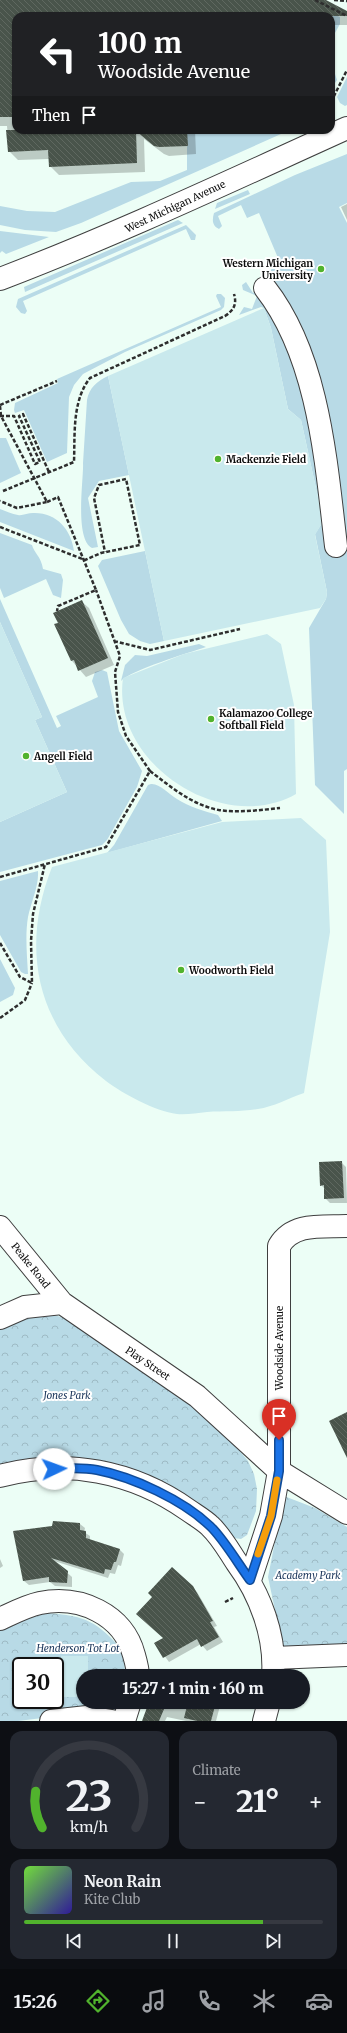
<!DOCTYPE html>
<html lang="en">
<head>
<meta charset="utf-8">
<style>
  :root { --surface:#171b24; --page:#242831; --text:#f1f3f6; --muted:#9ea1a6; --line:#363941; --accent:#51b32d }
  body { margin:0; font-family:Merriweather,serif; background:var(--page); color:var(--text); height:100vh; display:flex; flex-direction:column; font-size:15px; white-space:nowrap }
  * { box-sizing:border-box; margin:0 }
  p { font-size:13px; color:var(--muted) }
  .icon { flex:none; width:22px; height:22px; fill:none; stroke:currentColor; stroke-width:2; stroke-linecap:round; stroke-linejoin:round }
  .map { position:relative; height:1721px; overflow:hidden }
  .details { display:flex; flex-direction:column; gap:10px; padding:10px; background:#0d0f14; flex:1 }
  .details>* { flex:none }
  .top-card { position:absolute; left:12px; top:12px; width:323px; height:122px; border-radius:12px; box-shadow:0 1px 3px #0004; background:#202124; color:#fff; overflow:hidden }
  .speed { position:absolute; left:12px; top:1657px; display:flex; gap:8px; font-size:20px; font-weight:700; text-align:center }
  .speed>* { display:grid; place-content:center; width:52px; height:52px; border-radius:50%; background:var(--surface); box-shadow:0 1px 3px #0004; line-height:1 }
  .speed .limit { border:2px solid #111; border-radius:6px; background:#fff; color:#111 }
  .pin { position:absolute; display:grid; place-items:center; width:34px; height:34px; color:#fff; margin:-41px -17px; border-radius:50% 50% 50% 0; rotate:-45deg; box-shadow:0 0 4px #0007 }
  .pin .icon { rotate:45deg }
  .me { position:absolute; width:44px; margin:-22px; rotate:87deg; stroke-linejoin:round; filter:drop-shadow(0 0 3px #0008) }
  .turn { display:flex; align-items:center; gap:14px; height:84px; padding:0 20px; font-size:18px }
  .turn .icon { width:52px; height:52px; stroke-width:2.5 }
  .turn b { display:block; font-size:28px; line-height:34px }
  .then { display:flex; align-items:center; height:38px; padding:0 20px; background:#0003; gap:8px; font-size:15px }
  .big { font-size:30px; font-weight:800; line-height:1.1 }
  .details .tile { flex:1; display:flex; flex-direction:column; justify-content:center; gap:6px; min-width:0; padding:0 14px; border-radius:12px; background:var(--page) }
  .details .dial { align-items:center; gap:0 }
  .dial svg { height:104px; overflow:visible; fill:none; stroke:var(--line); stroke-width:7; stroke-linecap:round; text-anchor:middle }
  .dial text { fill:var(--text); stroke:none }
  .song { display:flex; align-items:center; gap:12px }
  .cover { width:48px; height:48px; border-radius:6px; background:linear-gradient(135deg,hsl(100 70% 55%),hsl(250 70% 35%)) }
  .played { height:4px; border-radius:2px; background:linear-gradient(90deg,var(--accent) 80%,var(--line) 80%) }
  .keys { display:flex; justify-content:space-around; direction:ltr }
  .heat { display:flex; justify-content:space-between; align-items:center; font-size:22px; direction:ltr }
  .details .tiles { flex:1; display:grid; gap:10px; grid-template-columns:1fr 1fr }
  .tile:last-child { grid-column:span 2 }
  .trip { position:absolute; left:76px; top:1669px; width:234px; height:40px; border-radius:20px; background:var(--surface); box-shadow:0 1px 3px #0004; font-weight:800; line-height:40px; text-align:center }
  .menu { display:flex; height:64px; justify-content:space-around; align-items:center; background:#090b0e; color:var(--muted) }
  .menu .icon { width:28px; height:28px }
  .menu .current { color:var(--accent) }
  .menu b { font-size:18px; color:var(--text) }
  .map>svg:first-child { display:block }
  .grass { fill:#b8dae6 }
  .park { fill:url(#park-crowns); fill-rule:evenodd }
  .pitch { fill:#c9e9ed }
  .shadow { fill:#0003 }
  .building { fill:url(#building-back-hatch) }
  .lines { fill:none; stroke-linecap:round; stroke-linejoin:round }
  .minor-casing { stroke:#3f3f3f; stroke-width:24 }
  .path { stroke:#2e2e2e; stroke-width:2.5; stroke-dasharray:4 2; stroke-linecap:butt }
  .minor { stroke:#fff; stroke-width:22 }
  .route-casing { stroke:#114b97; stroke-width:10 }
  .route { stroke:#1a73e8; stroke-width:7 }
  .slow { stroke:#f59e0b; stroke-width:7 }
  .poi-dot { fill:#51b32d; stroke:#fff; stroke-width:1.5 }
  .labels { text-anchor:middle; stroke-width:4; stroke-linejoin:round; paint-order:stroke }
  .street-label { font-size:10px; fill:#0c0c0c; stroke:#fff }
  .poi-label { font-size:10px; font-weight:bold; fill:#0c0c0c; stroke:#fff; text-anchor:start }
  .park-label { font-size:10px; font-style:italic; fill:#213b5f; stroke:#fff }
</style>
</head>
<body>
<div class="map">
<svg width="347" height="1721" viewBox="0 0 347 1721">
  <defs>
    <pattern id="park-crowns" width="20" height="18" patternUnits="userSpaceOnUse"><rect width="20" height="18" fill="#b8dae6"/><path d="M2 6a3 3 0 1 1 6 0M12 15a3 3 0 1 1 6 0" fill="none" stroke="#9dbac4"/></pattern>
    <pattern id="building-back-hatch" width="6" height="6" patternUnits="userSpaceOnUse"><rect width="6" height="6" fill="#49544b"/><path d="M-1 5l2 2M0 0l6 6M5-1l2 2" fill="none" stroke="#5f6860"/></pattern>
  </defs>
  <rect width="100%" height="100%" fill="#ecfef6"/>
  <!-- grass -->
  <path class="grass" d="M333,14L340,17V24L331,40V16Z
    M331,72L335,74L337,80L331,89Z
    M347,77V105L345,106L340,103L337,97Z
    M187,130H290L81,223L56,232L25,230L0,225V206L27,211L55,212L131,182L160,181L187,170Z
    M347,154V203L339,207L347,223V769L344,771V814L315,785L309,628L326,599L327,592L315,534L322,523L321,511L301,420L288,409L271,328L264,308L261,307L239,315L244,307L252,309L257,296L243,290L242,285L246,282L253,293L261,289L274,306L330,466L270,286L276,283L270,270L281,265L259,213L247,218L241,205L218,216L222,226L219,229C212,226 212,220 214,213L295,175Z
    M248,190L250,194L215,209L217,203Z
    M178,220L183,223L25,292L24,287Z
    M186,225L196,235L195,240H191L186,229L23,301L27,311L25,314L21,313L16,307L18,299Z
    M0,231L49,237L6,254L2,251L0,253Z
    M217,294H221L225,298L224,307L221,310L125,352L83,374L74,385L69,397L67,453L47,462L24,410L15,413L14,410L15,403L58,383L57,379L221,307L216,296Z
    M108,376L129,475L99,481L88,498L98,547L92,548C74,538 84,478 83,463L87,400C89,388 97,381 108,376Z
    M0,438H6L21,473L0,483Z
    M0,509C6,511 12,514 18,515C22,516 28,513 33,513C56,512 71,529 74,551L0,522Z
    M0,533L32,545C34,553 41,556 43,569L61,574L63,580L61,598L53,595L46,579L4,598L0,588Z
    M145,551L164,641L150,644L140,641L129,634L121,620L98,566L102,560Z
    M0,599L57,728L61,726L56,716L98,697L92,681L95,672L102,670L107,672L119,731L142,771L137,787L107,840L102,845L0,872V822L67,792L35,720L42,717L0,622Z
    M199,644L206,647C188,653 131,670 121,681L125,665L135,655L147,656Z
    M151,784C159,783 169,794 177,799C189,807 204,811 218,815L222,821L107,853L114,845L148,785Z
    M38,871C39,886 31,902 28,917C25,935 27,955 28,974H25L21,972L0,935V881Z
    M0,959L15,988L13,995L0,1002Z"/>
  <!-- park -->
  <path class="park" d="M52,1314L69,1320L168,1384L234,1444L248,1461L254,1474L257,1489L256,1511L247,1535L241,1539L234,1538L159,1484L0,1472V1326L13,1318Z
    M284,1496L315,1508L347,1527V1650L286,1649L282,1643L268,1577Z
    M46,1613C88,1616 95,1621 124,1651L125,1676H83V1702H117L114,1714L92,1712L18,1721H0V1629L12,1623ZM21,1666H55V1700H21Z"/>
  <!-- pitch -->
  <path class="pitch" d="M264,308L271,328L288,409L301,420L321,511L322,523L315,535L327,592L326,599L320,608L164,641L108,376Z
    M0,622L42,717L35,720L67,792L0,822Z
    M267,634L281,644L294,705L296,794C222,836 111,763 123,678L184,654Z
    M301,818L326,840L330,932L304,1093C289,1098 273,1107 258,1109C242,1112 224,1111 207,1112C197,1113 186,1115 177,1114C155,1111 123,1094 106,1081C36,1027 20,948 52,867L222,822Z
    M61,1656H88V1676H83V1697H61Z"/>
  <!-- shadow -->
  <path class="shadow" d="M0,0H323L347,12V25H331V16H16V130H195L196,154L169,156L164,154L144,139L145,172L59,175L50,166L49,159L18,160L9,151L7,126H0Z
    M347,204V220L341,207Z
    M81,601L89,608L114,665L86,677L72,661L59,623Z
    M341,1162L346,1167L347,1203H330L325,1198V1189L321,1185Z
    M80,1524L85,1528L84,1532L90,1536V1540L120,1550L124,1554L121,1566L118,1565L115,1574L110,1573L108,1578L54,1561L72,1577V1587L55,1586L50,1582L29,1585L24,1581Z
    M0,1559L3,1566L0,1568Z
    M192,1587L197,1592L217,1626L214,1627L223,1642L207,1651L201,1644L169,1662L155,1643L164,1638Z
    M193,1674L218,1675L219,1676H193Z
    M150,1702H221L216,1721H186L167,1717L165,1721H143Z"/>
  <!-- building -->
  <path class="building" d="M0,0H326L347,11V16H16V117H0Z
    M6,130H187L188,146L159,147L154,146L136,131L137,163L49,167L48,150L8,152Z
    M82,600L108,658L78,671L74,660L71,661L54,624L58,623L53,613Z
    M342,1161L344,1198L324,1199V1185L320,1186L319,1162Z
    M347,1412V1458L329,1421Z
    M53,1521L80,1523V1530L86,1531V1538L120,1549L116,1562H114L111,1570L105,1569L104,1574L51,1558L68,1571L67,1583L49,1582V1577L23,1581L13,1531L52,1526Z
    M172,1567L193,1586L213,1621L210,1622L219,1637L201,1647L197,1639L163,1658L154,1643L163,1638L136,1614L152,1597L148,1593Z
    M149,1702H167L159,1721H142Z
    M188,1702L199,1704V1702H216L211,1721H197L184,1718Z"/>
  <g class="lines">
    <!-- minor casing -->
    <g class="minor-casing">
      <path id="minor" d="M0,279C118,234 232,180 347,128
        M265,288C319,357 326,462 336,546
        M0,1227L62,1303
        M0,1318L25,1307L62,1303L197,1396L279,1471L347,1513
        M0,1476C66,1458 133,1471 188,1510C195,1515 204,1520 210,1526C221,1536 229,1551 237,1563C260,1594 276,1636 273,1676
        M250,1580L271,1516L279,1471V1246C293,1222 322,1227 347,1226
        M0,1619C13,1613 26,1606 40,1603C80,1595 123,1614 134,1655C136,1662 138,1669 138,1676
        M274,1658L347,1655
        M51,1721L87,1717L112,1721
        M124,1721L130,1702
        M264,1721L269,1702"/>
    </g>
    <!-- path -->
    <path class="path" d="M315,0L347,16
      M334,0L347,1
      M331,102L347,70
      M0,405L57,381
      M0,406L1,416L47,502L17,508L0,501
      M0,416H14L35,464L40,462L19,416L23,414L49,472
      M3,491L74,462C75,434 72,401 90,378L225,316C234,310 237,304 234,294
      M47,502L58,497L96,590L58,606L57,611
      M0,527L85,560L101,553L140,545L126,479L99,485L94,498L105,552
      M114,641L150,650L240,629
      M150,771C171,787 192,805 219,810C239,813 261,810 280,808
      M0,877L106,847L150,771L126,736L118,712L115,672L120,656L96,590
      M0,943L20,977L32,983L31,941L33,914L45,864
      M0,1018L25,1000L32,983
      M225,1602L233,1598"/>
    <!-- minor -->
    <use href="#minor" class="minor"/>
  </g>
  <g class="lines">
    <!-- route casing -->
    <g class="route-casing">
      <path id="route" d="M54,1469C68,1468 82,1467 97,1470C133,1477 183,1500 210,1526C223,1538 239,1565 250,1580L271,1516L279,1471V1440"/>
    </g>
    <!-- route -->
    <use href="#route" class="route"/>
    <!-- slow -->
    <path class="slow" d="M258,1554L271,1516L277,1480"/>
  </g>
  <!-- markers -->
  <g class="poi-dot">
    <circle cx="321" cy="269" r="4"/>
    <circle cx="218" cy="459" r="4"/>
    <circle cx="211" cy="719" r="4"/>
    <circle cx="26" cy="756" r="4"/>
    <circle cx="181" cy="970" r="4"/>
  </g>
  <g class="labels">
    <!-- street labels -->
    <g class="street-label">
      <text transform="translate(175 206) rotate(-25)" y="4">West Michigan Avenue</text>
      <text transform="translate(31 1265) rotate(51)" y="4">Peake Road</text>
      <text transform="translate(279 1348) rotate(-90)" y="4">Woodside Avenue</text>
      <text transform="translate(148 1363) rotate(34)" y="4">Play Street</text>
    </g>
    <!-- poi labels -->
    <g class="poi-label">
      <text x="313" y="267" text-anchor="end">Western Michigan<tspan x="313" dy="12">University</tspan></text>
      <text x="226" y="463">Mackenzie Field</text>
      <text x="219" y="717">Kalamazoo College<tspan x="219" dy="12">Softball Field</tspan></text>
      <text x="34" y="760">Angell Field</text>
      <text x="189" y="974">Woodworth Field</text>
    </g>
    <!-- park labels -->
    <g class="park-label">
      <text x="67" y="1399">Jones Park</text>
      <text x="308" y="1579">Academy Park</text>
      <text x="78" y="1652">Henderson Tot Lot</text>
    </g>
  </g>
</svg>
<div class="speed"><div class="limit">30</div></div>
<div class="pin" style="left:279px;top:1440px;background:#d93025"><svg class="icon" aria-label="arrive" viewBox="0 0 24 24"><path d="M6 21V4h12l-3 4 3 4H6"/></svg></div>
<svg class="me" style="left:54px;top:1469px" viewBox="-20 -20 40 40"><circle r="19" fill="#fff"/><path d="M0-13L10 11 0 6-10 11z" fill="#1a73e8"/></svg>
<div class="trip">15:27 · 1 min · 160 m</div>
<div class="top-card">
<div class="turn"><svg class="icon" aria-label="left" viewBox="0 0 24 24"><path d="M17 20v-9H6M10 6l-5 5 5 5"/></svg><div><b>100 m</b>Woodside Avenue</div></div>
<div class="then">Then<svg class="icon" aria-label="arrive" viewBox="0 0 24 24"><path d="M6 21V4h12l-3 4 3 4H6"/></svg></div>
</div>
</div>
<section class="details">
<div class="tiles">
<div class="tile dial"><svg viewBox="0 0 100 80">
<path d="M14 69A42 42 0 1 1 86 69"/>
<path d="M14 69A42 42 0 0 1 9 41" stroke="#51b32d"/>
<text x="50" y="56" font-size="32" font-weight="700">23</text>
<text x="50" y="72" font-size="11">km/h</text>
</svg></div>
<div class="tile"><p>Climate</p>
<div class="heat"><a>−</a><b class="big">21°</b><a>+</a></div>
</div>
<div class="tile">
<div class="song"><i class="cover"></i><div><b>Neon Rain</b><p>Kite Club</p></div></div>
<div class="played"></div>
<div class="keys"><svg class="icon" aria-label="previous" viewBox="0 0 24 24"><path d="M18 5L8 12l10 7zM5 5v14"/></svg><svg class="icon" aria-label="pause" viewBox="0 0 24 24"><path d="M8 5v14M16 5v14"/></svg><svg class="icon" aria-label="next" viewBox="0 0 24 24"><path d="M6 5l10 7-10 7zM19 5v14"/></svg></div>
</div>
</div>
</section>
<nav class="menu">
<b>15:26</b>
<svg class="icon current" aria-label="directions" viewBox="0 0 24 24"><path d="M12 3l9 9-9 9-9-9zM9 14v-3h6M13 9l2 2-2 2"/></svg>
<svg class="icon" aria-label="music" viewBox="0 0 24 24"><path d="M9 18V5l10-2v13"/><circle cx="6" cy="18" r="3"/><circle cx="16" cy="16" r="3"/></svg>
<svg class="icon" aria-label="phone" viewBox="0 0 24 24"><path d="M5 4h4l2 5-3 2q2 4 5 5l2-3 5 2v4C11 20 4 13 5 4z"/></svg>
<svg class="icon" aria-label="climate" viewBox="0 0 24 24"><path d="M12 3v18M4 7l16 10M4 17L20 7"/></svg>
<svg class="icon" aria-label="car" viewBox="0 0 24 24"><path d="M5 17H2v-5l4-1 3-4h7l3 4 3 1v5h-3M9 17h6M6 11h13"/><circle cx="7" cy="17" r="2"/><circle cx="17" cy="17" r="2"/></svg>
</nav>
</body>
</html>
